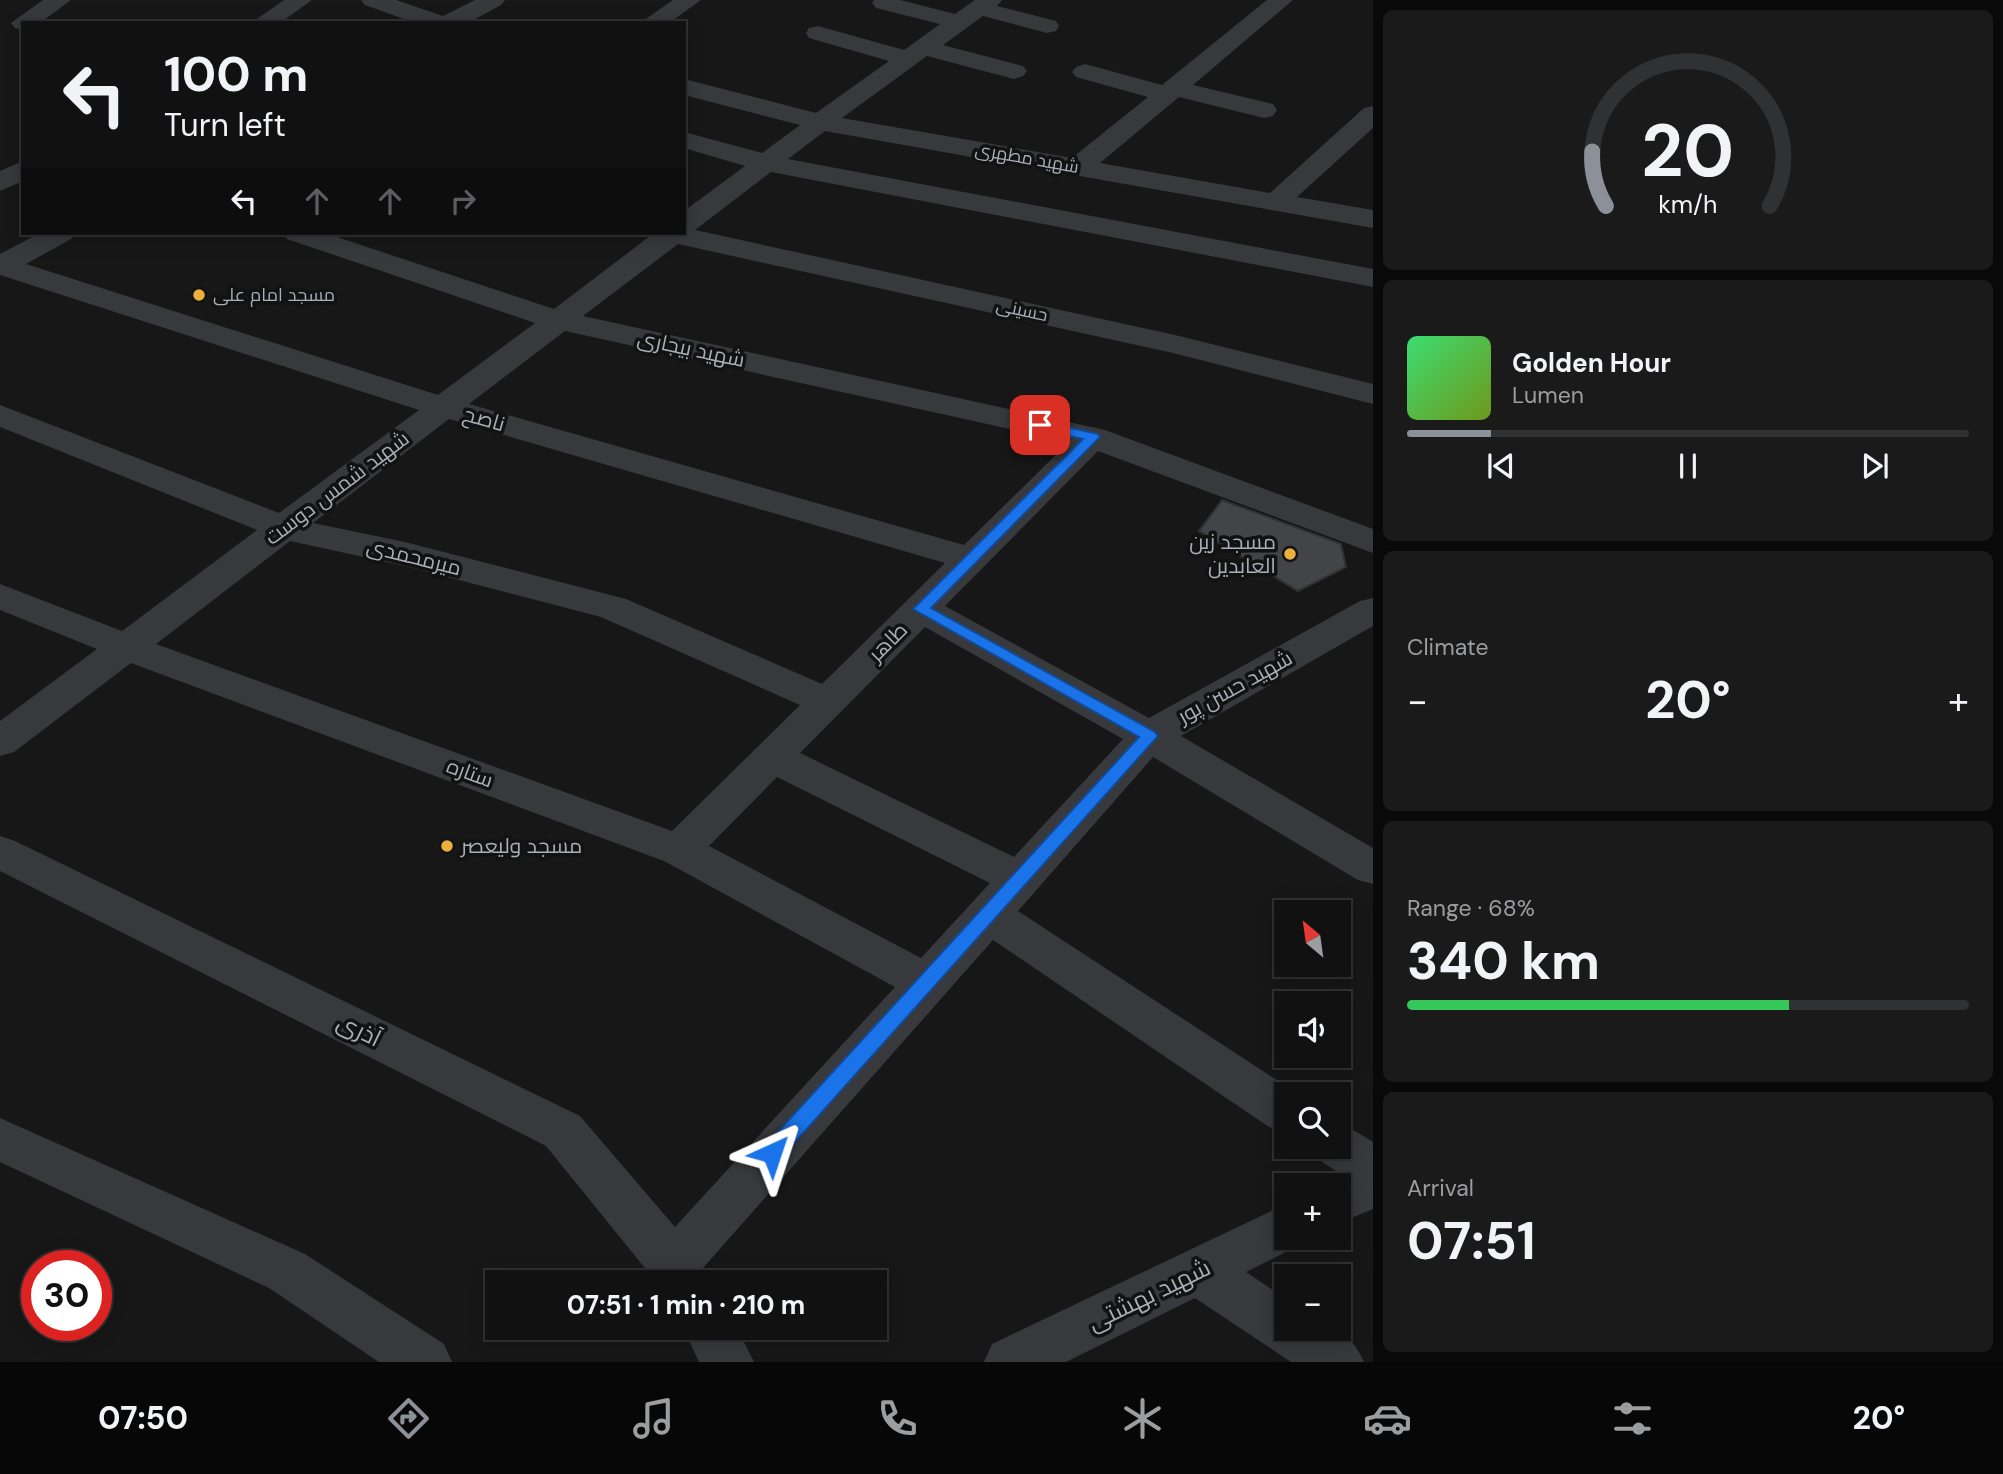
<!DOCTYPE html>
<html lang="en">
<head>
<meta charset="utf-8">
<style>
  :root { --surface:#111112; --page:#1a1a1b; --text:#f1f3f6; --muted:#9c9d9f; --line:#303132; --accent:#8c9099 }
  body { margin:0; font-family:"DM Sans",Cairo,sans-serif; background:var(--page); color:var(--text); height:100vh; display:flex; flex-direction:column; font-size:26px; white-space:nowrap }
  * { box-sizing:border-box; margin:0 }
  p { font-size:23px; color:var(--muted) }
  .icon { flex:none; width:38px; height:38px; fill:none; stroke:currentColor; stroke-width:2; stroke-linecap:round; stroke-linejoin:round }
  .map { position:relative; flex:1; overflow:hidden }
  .panel { display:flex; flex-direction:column; gap:10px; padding:10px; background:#09090a; width:630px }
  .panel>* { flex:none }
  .banner { position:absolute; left:21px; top:21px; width:665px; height:214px; border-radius:0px; box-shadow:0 4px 18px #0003,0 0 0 2px var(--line); background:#111112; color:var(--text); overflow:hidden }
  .needle { width:46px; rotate:331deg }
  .controls { position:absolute; left:1274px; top:900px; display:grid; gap:14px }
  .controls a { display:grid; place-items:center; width:77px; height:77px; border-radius:0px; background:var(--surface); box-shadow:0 4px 18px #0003,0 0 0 2px var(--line); font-size:35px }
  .speed { position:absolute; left:21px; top:1250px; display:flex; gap:14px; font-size:35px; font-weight:700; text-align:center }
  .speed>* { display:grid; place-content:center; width:91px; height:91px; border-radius:50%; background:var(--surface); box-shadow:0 4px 18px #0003,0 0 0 2px var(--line); line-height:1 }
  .speed .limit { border:10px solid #d22; background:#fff; color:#111 }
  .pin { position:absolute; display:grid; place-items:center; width:60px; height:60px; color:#fff; margin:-30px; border-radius:14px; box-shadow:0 4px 10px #0006 }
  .me { position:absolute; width:77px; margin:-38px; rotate:42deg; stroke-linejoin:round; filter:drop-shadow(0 0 5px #0008) }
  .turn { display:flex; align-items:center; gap:24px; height:147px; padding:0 28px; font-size:32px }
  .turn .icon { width:91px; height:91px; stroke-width:2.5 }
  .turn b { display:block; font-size:49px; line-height:60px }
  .lanes { display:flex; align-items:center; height:66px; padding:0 28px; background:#0003; justify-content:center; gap:35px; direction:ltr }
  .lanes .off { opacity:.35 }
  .big { font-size:52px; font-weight:700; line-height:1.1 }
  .panel .tile { flex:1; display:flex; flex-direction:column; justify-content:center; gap:10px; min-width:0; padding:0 24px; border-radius:10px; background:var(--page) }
  .panel .dial { align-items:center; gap:0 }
  .dial svg { height:182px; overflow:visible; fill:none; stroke:var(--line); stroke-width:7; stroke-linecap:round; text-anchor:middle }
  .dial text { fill:var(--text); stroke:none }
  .song { display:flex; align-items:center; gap:21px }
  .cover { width:84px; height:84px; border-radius:10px; background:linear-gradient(135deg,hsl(140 70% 55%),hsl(80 70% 35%)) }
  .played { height:7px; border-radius:4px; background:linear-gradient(90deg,var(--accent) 15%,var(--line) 15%) }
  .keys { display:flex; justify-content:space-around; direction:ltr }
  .heat { display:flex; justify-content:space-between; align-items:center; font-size:38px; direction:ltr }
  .charge { height:10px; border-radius:5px; background:linear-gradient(90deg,#34c759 68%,var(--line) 0) }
  .trip { position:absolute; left:485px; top:1270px; width:402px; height:70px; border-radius:0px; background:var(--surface); box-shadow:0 4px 18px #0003,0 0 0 2px var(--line); font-weight:700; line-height:70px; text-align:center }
  .dock { display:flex; height:112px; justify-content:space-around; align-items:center; background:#070707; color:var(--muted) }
  .dock .icon { width:49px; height:49px }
  .dock .current { color:var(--accent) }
  .dock b { font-size:32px; color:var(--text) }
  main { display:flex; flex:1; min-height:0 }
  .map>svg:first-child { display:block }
  .building { fill:#434448; stroke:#313134; stroke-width:2 }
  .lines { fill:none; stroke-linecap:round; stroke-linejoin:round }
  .minor { fill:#38393d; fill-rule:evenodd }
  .route { fill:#1a73e8; stroke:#114b97; stroke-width:2 }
  .poi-dot { fill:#ebb03c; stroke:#121213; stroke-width:2.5 }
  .labels { text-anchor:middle; stroke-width:7; stroke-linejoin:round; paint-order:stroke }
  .far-street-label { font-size:18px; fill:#a9aeb8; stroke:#121213 }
  .far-poi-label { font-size:18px; fill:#a9aeb8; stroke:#121213; text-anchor:start }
  .street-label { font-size:21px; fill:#a9aeb8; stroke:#121213 }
  .poi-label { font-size:21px; fill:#a9aeb8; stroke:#121213; text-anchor:end }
  .near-street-label { font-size:24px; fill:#a9aeb8; stroke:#121213 }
</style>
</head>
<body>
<main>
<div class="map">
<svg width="1373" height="1362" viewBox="0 0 1373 1362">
  <rect width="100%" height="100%" fill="#171718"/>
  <!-- building -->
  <path class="building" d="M1222,500L1341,544L1346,567L1298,591L1199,531Z"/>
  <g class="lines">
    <!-- minor -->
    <path class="minor" d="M43,0H71L40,23H23V30L15,28L11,23Z
      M284,0H312L280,23H251Z
      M361,0H396L443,16L475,0H505L501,5L468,23H415L365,5Z
      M673,0H701L669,23H640Z
      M874,0H900L955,14L975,0H1002L997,6L1056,21L1059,26L1056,31L1047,33L983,16L943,45L1023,66L1027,71L1023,76L1014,79L927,56L842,118L1072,158L1148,97L1076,77L1072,72L1076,67L1085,64L1162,85L1267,0H1293L1193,85L1273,104L1277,110L1273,116L1264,118L1179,97L1100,163L1270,193L1364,108L1373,106V128L1297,197L1373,210V228L825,131L788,159L1373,269V287L771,172L695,230L1175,335L1373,384V404L1173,353L678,244L583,316L1105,430L1373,529V553L1098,451L945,606L1149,718L1360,601L1373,598V626L1181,736L1373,848V884L1358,880L1153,757L1018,911L1298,1094H1286V1133L1269,1127L993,940L703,1268L710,1283H657L546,1146L0,871V836L15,841L580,1116L675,1227L895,987L664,861L131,663L14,752L0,756V721L97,649L0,610V584L122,631L257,530L0,427V405L279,513L419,410L0,275V254L40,233H75L71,239L26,264L438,395L535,323L287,239L283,233H325L554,309L654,233H684V211L745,166L684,148V132L762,153L800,125L684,95V79L816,113L889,61L809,38L806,33L809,28L818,26L904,50L940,24L876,8L872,3ZM565,331L1069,442L964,545L469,404ZM449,419L945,563L822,684L626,599L405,542L313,523ZM290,541L405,566L601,617L800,705L672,831L156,644ZM925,627L1123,739L1014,857L800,753ZM777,777L990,883L921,958L709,846Z
      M23,161V181L0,191V171Z
      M0,1118L305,1254L444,1344L452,1362H379L269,1288L0,1162Z
      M1339,1125L1355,1131L1373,1142V1209L1339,1223V1185H1322L1342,1175L1321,1161L1314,1146H1339Z
      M1286,1204V1237H1307L1304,1243L1246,1272L1286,1299V1328C1323,1328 1347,1323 1364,1362H1291L1195,1298L1066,1362H984L992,1344Z
      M683,1328H737L754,1362H699Z"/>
  </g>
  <!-- route -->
  <path class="route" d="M1040,421L1098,434L1100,437L931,608L1155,732L1158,736L780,1159L772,1162L765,1159L762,1153L765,1146L1139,737L913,609L1083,439L1035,428L1033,425Z"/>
  <!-- markers -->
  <g class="poi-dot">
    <circle cx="199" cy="295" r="7"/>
    <circle cx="1290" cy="554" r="7"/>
    <circle cx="447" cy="846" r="7"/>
  </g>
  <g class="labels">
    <!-- far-street labels -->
    <g class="far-street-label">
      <text transform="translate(1027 158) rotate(10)" y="6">شهید مطهری</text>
      <text transform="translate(1022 310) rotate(12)" y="6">حسینی</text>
    </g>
    <!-- far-poi labels -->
    <g class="far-poi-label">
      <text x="213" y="301">مسجد امام علی</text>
    </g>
    <!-- street labels -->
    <g class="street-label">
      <text transform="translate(691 349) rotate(12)" y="7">شهید بیجاری</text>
      <text transform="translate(484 419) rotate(16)" y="7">ناصح</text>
      <text transform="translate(337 488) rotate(-37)" y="7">شهید شمس دوست</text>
      <text transform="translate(414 557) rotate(14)" y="7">میرمحمدی</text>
      <text transform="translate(888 642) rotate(-45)" y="7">طاهر</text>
      <text transform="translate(1235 687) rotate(-29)" y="7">شهید حسن پور</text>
      <text transform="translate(470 773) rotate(20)" y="7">ستاره</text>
    </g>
    <!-- poi labels -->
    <g class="poi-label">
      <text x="1276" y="549">مسجد زین<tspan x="1276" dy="24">العابدین</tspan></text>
      <text x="461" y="853" text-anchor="start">مسجد ولیعصر</text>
    </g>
    <!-- near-street labels -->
    <g class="near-street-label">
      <text transform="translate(359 1030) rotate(26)" y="8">آذری</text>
      <text transform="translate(1149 1295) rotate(-26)" y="8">شهید بهشتی</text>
    </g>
  </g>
</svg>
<div class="controls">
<a><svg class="needle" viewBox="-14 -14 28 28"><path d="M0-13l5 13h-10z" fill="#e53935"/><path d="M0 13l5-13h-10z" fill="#9c9d9f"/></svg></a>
<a><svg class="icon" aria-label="sound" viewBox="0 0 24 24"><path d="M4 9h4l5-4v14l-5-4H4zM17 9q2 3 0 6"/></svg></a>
<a><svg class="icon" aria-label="search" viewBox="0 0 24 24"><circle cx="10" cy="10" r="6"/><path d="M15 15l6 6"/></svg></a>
<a>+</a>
<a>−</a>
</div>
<div class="speed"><div class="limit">30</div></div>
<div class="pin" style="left:1040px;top:425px;background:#d93025"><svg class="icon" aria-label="arrive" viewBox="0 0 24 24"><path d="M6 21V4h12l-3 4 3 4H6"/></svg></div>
<svg class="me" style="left:772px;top:1153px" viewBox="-20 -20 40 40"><path d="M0-17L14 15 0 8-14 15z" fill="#1a73e8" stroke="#fff" stroke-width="4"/></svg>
<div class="trip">07:51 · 1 min · 210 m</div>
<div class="banner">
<div class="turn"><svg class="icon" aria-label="left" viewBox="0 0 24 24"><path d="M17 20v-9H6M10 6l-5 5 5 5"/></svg><div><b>100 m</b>Turn left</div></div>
<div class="lanes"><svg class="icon" aria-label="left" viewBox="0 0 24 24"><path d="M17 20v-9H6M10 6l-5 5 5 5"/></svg><svg class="icon off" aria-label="ahead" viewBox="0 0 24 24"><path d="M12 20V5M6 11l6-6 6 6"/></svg><svg class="icon off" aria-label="ahead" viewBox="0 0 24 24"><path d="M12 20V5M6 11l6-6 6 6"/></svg><svg class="icon off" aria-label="right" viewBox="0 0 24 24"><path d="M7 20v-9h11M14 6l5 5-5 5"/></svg></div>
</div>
</div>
<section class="panel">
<div class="tile dial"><svg viewBox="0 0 100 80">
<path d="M14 69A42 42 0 1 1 86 69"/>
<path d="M14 69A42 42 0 0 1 8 45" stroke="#8c9099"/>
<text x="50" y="56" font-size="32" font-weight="700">20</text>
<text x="50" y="72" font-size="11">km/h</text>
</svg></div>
<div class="tile">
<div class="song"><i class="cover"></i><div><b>Golden Hour</b><p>Lumen</p></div></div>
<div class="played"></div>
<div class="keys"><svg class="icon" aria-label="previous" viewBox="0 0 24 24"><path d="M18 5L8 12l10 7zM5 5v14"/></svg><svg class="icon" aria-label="pause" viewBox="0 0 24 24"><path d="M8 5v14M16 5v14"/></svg><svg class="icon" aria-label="next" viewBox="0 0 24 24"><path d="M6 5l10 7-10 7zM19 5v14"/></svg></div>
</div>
<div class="tile"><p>Climate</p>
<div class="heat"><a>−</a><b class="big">20°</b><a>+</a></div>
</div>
<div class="tile"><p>Range · 68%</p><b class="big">340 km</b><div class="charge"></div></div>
<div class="tile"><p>Arrival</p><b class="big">07:51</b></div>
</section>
</main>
<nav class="dock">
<b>07:50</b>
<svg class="icon current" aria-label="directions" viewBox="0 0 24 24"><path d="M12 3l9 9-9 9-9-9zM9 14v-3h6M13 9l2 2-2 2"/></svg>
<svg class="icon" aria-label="music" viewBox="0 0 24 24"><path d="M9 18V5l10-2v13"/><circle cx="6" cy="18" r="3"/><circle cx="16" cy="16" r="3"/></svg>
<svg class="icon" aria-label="phone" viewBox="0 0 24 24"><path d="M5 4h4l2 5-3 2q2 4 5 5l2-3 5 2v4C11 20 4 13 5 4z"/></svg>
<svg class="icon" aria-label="climate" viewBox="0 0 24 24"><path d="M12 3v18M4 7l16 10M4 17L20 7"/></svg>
<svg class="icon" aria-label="car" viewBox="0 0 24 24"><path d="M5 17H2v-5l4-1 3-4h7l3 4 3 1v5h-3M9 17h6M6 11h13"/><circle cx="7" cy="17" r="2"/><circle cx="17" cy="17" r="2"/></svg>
<svg class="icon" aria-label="filters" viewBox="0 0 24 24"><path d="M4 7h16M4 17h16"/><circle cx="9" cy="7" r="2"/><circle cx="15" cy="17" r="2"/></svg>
<b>20°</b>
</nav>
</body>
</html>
